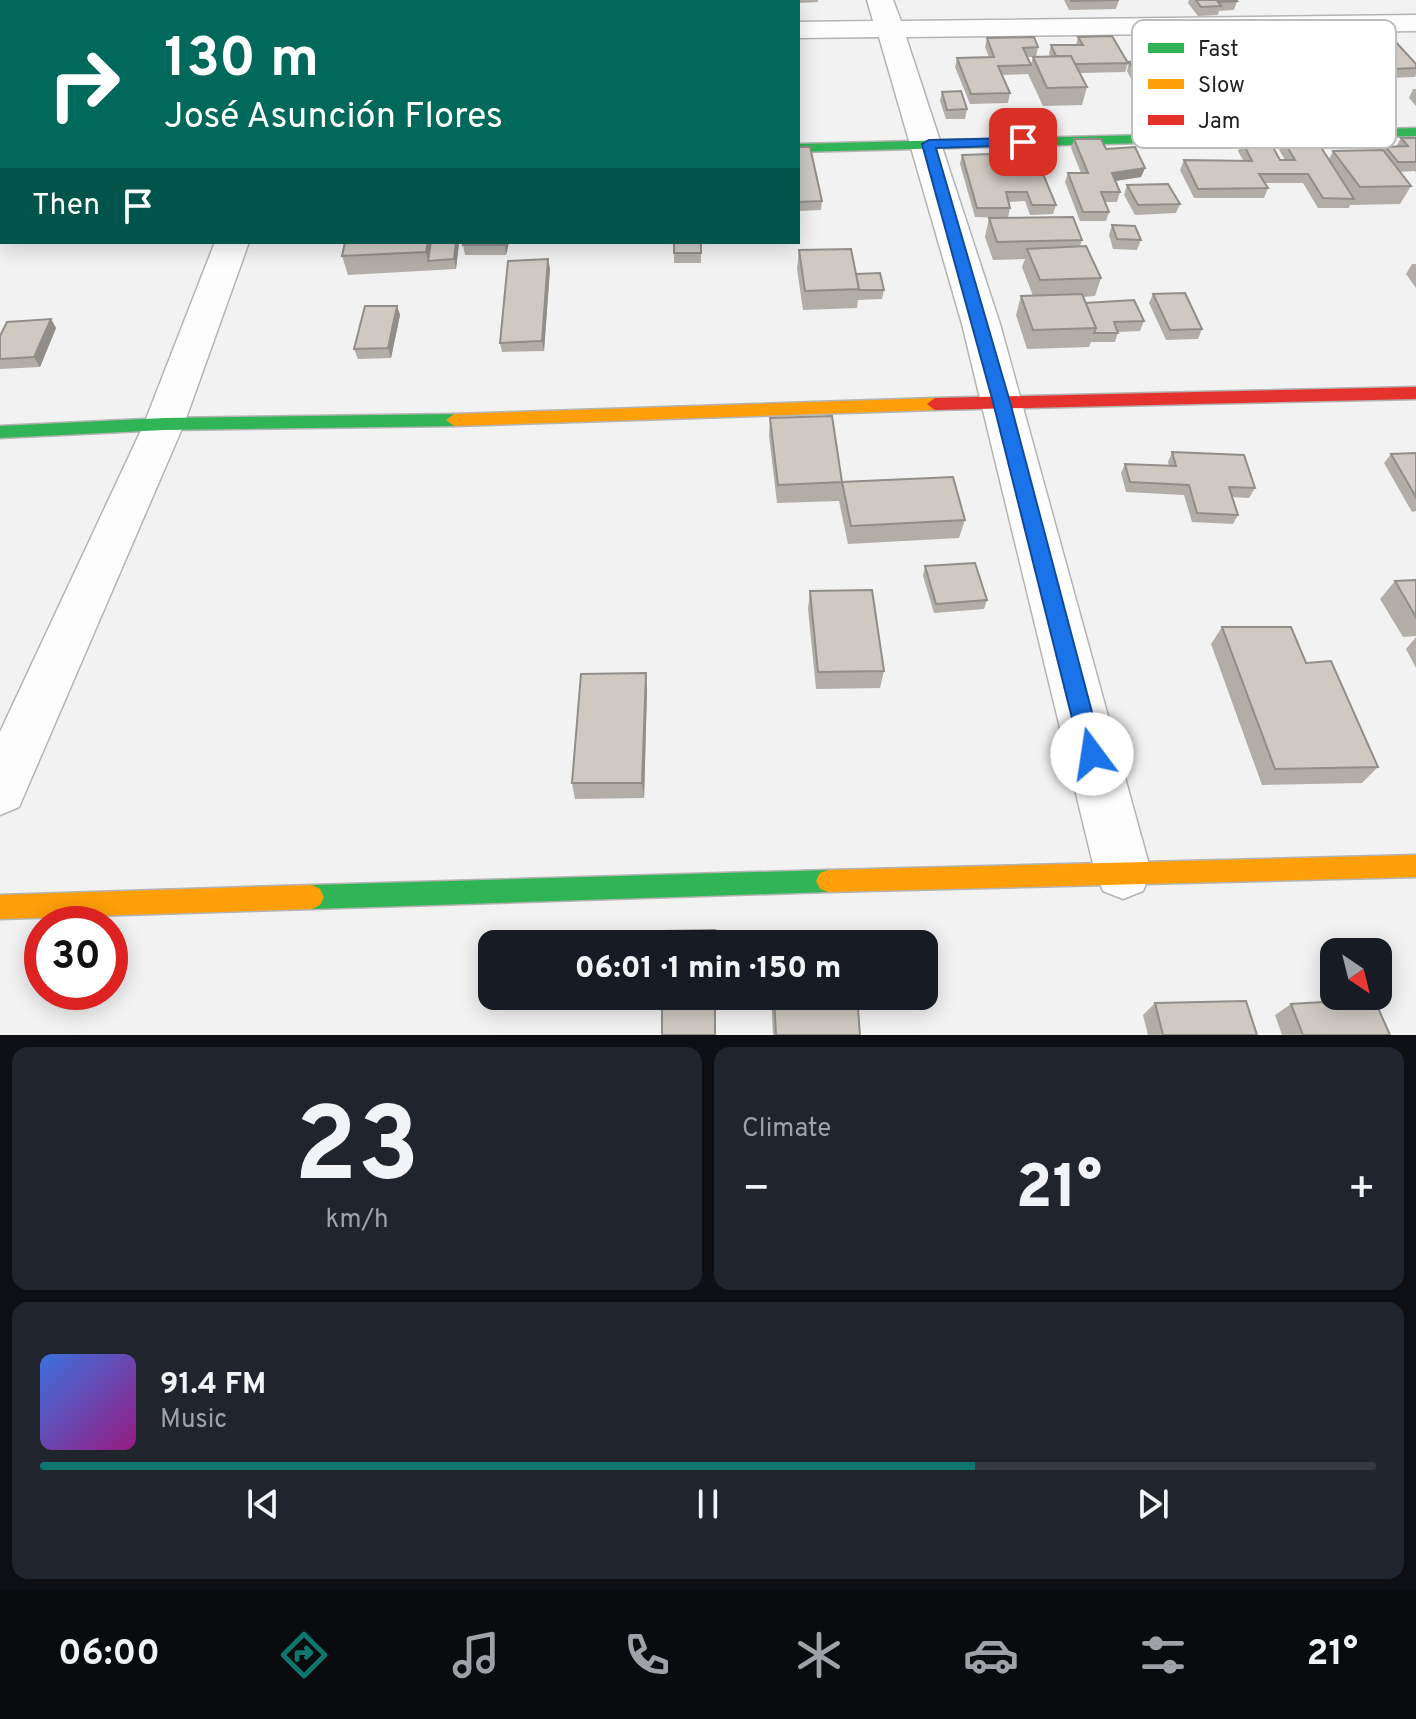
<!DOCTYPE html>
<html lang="en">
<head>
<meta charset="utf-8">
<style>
  :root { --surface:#171b24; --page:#20242c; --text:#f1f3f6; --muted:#9ea1a6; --line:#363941; --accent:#0f766e }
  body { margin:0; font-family:Overpass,sans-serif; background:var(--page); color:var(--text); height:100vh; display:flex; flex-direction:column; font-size:30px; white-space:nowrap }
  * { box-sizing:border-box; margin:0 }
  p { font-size:26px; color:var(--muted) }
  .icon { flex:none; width:44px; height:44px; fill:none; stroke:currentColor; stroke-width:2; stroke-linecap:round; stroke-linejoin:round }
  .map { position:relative; height:1035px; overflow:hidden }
  .details { display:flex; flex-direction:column; gap:12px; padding:12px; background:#0d0f14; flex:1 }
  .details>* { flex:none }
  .hud { position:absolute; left:0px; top:0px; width:800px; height:244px; box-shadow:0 4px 20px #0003; background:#00695c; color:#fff; overflow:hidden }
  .needle { width:52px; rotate:145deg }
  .controls { position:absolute; left:1320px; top:938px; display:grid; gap:16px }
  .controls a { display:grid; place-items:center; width:72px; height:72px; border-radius:16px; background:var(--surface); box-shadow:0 4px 20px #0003; font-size:40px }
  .speed { position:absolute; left:24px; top:906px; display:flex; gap:16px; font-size:40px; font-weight:700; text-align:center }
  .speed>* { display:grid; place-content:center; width:104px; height:104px; border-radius:50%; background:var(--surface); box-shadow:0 4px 20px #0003; line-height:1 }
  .speed .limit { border:12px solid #d22; background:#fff; color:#111 }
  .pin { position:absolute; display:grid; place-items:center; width:68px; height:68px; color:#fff; margin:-34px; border-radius:16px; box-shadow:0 4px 12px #0006 }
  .me { position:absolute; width:88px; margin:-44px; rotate:346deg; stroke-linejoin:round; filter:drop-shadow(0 0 6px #0008) }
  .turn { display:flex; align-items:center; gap:28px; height:168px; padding:0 32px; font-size:36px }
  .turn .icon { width:104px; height:104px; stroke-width:2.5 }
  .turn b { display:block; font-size:56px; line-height:68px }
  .then { display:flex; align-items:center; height:76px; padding:0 32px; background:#0003; gap:16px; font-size:30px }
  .big { font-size:60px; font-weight:800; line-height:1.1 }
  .details .tile { flex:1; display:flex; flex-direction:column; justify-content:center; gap:12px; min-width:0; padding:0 28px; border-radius:16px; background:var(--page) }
  .details .dial { align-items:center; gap:0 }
  .dial b { font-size:104px; line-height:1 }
  .song { display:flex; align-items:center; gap:24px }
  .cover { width:96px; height:96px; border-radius:12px; background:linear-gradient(135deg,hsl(220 70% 55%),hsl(310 70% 35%)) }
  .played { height:8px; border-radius:4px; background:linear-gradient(90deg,var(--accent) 70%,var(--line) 70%) }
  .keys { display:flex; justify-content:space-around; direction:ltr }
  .heat { display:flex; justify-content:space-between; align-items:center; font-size:44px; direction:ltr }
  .details .tiles { flex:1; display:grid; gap:12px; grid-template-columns:1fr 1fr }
  .tile:last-child { grid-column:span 2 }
  .trip { position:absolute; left:478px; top:930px; width:460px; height:80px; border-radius:16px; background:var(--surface); box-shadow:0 4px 20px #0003; font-weight:800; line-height:80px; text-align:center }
  .tab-bar { display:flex; height:128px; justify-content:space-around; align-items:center; background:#090b0e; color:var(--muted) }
  .tab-bar .icon { width:56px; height:56px }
  .tab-bar .active { color:var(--accent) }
  .tab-bar b { font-size:36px; color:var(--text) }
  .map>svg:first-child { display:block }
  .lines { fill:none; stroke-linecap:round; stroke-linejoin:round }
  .street-casing { stroke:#b4b4b4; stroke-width:3 }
  .fast-casing { stroke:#b4b4b4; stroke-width:3 }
  .slow-casing { stroke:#b4b4b4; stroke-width:3 }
  .jam-casing { stroke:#b4b4b4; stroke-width:3 }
  .street { fill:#fdfdfd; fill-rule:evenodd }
  .fast { fill:#30b455; fill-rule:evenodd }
  .slow { fill:#ff9f0a; fill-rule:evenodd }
  .jam { fill:#e5322d; fill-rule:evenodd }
  .wall { fill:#b2ada7 }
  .shaded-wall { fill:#918d88 }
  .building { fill:#cfc9c2; stroke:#918d88; stroke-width:2 }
  .route { fill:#1a73e8; stroke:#114b97; stroke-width:2 }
  .key { fill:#fff; stroke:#bdbdbd; stroke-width:2 }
  .key-label { font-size:22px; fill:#222223 }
</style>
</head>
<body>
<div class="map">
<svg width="1416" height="1035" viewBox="0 0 1416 1035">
  <rect width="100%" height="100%" fill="#f2f2f3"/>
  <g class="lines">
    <!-- street casing -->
    <g class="street-casing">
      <path id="street" d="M320,0H346V2H320Z
        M867,0H893L901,21L1416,15V31L906,37L1000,324L1151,872L1143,891L1123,899L1103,891L1095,872L962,324L879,37L798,38V22L873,21Z
        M0,45H2V61H0Z
        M215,242H249L184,424L19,807L0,815V732L144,424Z"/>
    </g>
    <!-- fast casing -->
    <g class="fast-casing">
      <path id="fast" d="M1416,128V136L798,152V144Z
        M454,414L462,420L454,426L164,430L0,438V426L164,418Z
        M828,870L836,873L840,881L836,889L828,892L312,909L304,905L300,897L304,889L312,885Z"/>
    </g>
    <!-- slow casing -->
    <g class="slow-casing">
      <path id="slow" d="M935,398L943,404L935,410L454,426L446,420L454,414Z
        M1416,855V877L828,892L820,889L816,881L820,873L828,870Z
        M312,885L320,889L324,897L320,905L312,909L0,919V895Z"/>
    </g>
    <!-- jam casing -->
    <g class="jam-casing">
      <path id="jam" d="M0,166H2V174H0Z
        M1416,387V399L935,410L927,404L935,398Z"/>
    </g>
    <!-- street -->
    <use href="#street" class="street"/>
    <!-- fast -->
    <use href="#fast" class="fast"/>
    <!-- slow -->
    <use href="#slow" class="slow"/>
    <!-- jam -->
    <use href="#jam" class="jam"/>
  </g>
  <!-- wall -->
  <path class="wall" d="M349,0H410V2H350Z
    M535,0H569L570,2H535Z
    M610,0H634V2H610Z
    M782,0H818V2L798,3L783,2Z
    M1064,0H1119L1116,9L1069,10Z
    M1189,0H1236L1237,1L1234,10L1219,11L1218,15L1198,16L1188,3Z
    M1296,29L1416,64V75L1415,77L1387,78L1375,63H1321L1327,74L1323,83H1317L1312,96H1308L1310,100L1306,109L1281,108L1273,95L1275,91L1255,55L1262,38H1292Z
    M1078,37L1128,63L1125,72L1080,73L1087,87L1082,105L1043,106L1028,74L1002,75L1010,93L1008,103L970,104L955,67L957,58L989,57L985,47L987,38L1038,47L1036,57H1027L1031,64L1033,57L1050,56L1049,54L1051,45H1076Z
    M1129,62L1199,78L1196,87L1136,88L1127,71Z
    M1413,89H1416V106L1409,98Z
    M1140,91L1182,110L1179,119L1148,120L1137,100Z
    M942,92L967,109L965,119H946L940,101Z
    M1401,138H1416V173L1415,171L1400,172L1411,186L1400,204L1350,205L1349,208H1318L1303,183H1265L1268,188L1264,198H1194L1180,170L1184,160H1243L1238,151L1242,141L1280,160H1285L1279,150L1283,140L1329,159L1333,151H1383L1386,147H1396Z
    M1074,139L1106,149L1145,168L1141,177L1115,181L1120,192L1117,202H1105L1109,212L1106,221H1080L1065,182L1068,173H1081L1071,148Z
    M798,147L822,201L821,210L798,211Z
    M962,155L997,168H999L1000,159L1033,167L1056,205L1053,214L1030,215L1025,201L1008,202L1010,208L1008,218L975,217L960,164Z
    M1127,185L1180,204L1176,213L1135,215L1124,195Z
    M989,218L1082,240L1080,246L1101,278L1095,296L1083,297L1086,303L1144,321L1140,331L1118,332L1115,342H1091L1089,347L1027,349L1016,315L1021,296H1033L1022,267L1025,259L993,260L985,237Z
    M1112,225L1141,240L1137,250L1113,249L1109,235Z
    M345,242H459L456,269L348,275L342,256Z
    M464,242H509L506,255H465L463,245Z
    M674,242H701V263H674Z
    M799,250L884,290L882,299L858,300L857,308L803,310L797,269Z
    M548,259L550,269L544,351L502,352L500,343Z
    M1412,264H1416V288L1406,274Z
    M1153,294L1202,329L1198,339L1166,340L1149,303Z
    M397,306L400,315L391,358L358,359L354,349Z
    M51,319L56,328L40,367L0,369V336Z
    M770,418L842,482L839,501L777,503L769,436Z
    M1172,452L1255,488L1249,498L1232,497L1238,515L1233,524L1192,522L1184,495L1126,492L1121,473L1125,464L1169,466L1168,462Z
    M1416,453V511L1412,512L1384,463L1391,454Z
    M842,482L965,520L959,538L848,544L839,501Z
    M925,566L987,600L984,609L934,613L923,576Z
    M1416,580V636L1403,637L1380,599L1395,581Z
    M810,591L884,671L880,688L816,689L808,609Z
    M1222,627L1306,663L1378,767L1362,783L1262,785L1211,644Z
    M1416,637V668L1406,649Z
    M647,690L644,798L575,799L572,783Z
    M771,996H857L860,1035H773Z
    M1155,1003L1257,1035H1148L1143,1015Z
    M1291,1004L1390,1035H1282L1275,1015Z"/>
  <!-- shaded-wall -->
  <path class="shaded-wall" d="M1145,168L1141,177L1108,182L1112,173Z
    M428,242H433L428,261L431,271L426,252Z
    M456,242H459V244L456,269L454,259Z
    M505,242H509L506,255L505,245Z
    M548,259L550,269L544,351L542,341Z
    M397,306L400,315L391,358L388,348Z
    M51,319L56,328L40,367L34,357Z
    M646,673L647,690L644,798L642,783Z"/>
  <!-- building -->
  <path class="building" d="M51,0H99L98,2H51Z
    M366,0H406L405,2H365Z
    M435,0H470V2H435Z
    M710,0H746L747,2H710Z
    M1071,0H1119L1071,1Z
    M1196,0H1236L1237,1L1218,2L1221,6L1201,7Z
    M1383,28L1416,64V68L1392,69L1379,54H1315L1327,74H1317L1299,46L1310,47L1296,29Z
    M1112,36L1128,63L1075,64L1071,56H1056L1051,45H1083L1078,37Z
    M1034,37L1038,47L1023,48L1031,65L998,66L1010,93L971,94L957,58L994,57L987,38Z
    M1071,56L1087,87L1047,88L1033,57Z
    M1188,60L1199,78H1139L1129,62Z
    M961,91L967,109L947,110L942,92Z
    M1401,138H1416V162H1398L1386,147L1408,146Z
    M1074,139H1101L1106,149L1135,147L1145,168L1112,173L1120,192H1101L1109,212H1083L1068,173H1088Z
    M1283,140L1317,141L1354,199L1323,198L1308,174H1259L1268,188L1198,189L1184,160L1252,161L1242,141L1270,142L1280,160H1295Z
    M798,147H810L822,201L798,202Z
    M1383,150L1411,186L1360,187L1333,151Z
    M992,154L997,168H1004L1000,159H1030L1033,167H1040L1056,205H1032L1027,192H1006L1010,208H977L962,155Z
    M1168,184L1180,204L1138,205L1127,185Z
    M1073,217L1082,240L997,242L989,218Z
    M1112,225L1135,226L1141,240L1117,239Z
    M345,242H428L426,252L342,256Z
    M431,242H456L454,259L428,261Z
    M464,242H505V245H463Z
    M674,242H701V253H674Z
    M1086,246L1101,278L1040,280L1027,249Z
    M851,249L859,289L805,291L799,250Z
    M548,259L542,341L500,343L508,261Z
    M880,273L884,290H859L856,274Z
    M1185,293L1202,329L1170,330L1153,294Z
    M1082,294L1096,328L1033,330L1021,296Z
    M1134,300L1144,321L1114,322L1118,333H1094L1096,328L1086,303Z
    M365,306H397L388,348L354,349Z
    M51,319L34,357L0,359V336L7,322Z
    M832,416L842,482L778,485L770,418Z
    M1172,452L1244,455L1255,488L1229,487L1238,515L1197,513L1189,485L1130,482L1125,464L1176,466Z
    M1416,453V497L1391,454Z
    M953,477L965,520L851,526L842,482Z
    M975,563L987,600L936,604L925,566Z
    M1416,580V617L1395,581Z
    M872,590L884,671L818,672L810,591Z
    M1222,627H1291L1306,663L1331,661L1378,767L1275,769Z
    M646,673L642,783H572L581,674Z
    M715,930V944H663L664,931Z
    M662,996H715V1035H662Z
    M774,996H857L860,1035H776Z
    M1374,999L1390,1035H1303L1291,1004Z
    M1246,1001L1257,1035H1163L1155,1003Z"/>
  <!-- route -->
  <path class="route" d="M1023,138L1030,142L1028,145L936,148L1010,402L1103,754L1100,761L1092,764L1085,761L1081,754L993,402L922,144L929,140Z"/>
  <!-- legend -->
  <rect x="1132" y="20" width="264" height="128" rx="12" class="key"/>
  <rect x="1148" y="43" width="36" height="10" fill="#30b455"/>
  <rect x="1148" y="79" width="36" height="10" fill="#ff9f0a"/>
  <rect x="1148" y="115" width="36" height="10" fill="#e5322d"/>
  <g class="key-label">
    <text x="1198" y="56">Fast</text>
    <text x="1198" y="92">Slow</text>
    <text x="1198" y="128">Jam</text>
  </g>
</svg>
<div class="controls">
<a><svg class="needle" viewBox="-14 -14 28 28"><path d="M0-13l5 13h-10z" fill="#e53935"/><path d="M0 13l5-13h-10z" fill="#9ea1a6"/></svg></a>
</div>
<div class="speed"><div class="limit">30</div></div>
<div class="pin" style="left:1023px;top:142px;background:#d93025"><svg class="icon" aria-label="arrive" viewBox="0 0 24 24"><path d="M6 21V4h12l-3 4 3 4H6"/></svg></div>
<svg class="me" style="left:1092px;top:754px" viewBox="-20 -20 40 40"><circle r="19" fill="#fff"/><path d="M0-13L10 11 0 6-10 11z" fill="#1a73e8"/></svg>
<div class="trip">06:01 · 1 min · 150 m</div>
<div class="hud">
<div class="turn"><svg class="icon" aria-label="right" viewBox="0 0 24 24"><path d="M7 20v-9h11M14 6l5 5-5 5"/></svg><div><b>130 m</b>José Asunción Flores</div></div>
<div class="then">Then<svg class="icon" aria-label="arrive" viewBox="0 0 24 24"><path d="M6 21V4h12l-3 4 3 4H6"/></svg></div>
</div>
</div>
<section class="details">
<div class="tiles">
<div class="tile dial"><b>23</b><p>km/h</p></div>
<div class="tile"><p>Climate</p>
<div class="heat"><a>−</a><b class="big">21°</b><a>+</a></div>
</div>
<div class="tile">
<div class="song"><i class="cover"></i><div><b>91.4 FM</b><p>Music</p></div></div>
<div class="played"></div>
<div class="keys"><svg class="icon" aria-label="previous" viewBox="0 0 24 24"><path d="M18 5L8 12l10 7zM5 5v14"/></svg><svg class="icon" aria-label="pause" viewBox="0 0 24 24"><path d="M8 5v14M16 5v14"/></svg><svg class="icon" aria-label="next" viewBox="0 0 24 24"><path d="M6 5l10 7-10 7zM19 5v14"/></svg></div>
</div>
</div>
</section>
<nav class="tab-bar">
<b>06:00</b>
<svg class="icon active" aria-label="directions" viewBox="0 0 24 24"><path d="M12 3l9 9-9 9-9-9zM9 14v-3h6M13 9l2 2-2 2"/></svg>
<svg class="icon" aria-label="music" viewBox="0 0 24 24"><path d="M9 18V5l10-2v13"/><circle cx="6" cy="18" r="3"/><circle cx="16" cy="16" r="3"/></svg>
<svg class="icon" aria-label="phone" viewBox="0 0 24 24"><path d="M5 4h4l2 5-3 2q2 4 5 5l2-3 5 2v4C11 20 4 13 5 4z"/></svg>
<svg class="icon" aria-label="climate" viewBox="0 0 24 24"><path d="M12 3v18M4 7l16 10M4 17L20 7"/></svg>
<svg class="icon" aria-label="car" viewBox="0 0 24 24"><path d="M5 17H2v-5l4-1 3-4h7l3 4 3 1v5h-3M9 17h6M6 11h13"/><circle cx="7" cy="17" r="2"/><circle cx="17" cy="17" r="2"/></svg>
<svg class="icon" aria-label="filters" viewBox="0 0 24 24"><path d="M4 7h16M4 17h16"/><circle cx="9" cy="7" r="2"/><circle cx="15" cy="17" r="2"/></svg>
<b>21°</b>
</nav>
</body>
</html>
